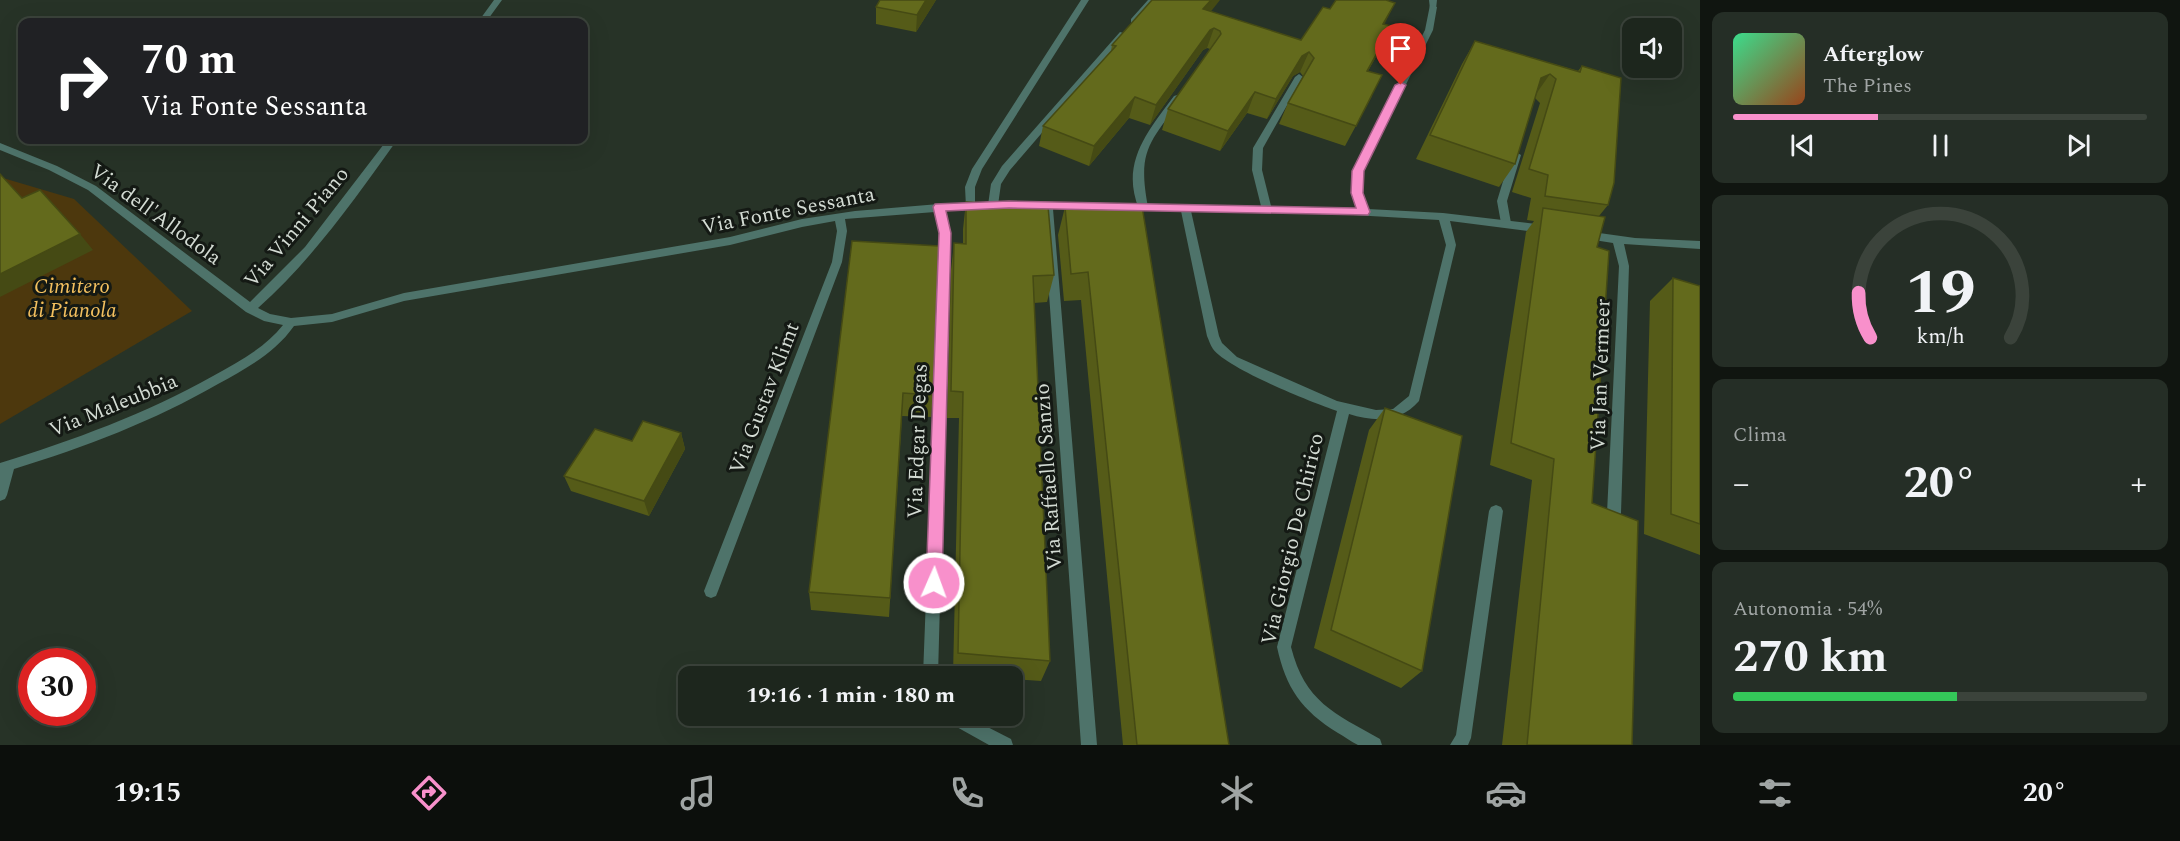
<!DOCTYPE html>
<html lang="it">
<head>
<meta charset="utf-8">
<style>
  :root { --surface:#1d261d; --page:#252e26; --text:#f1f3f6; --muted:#a0a5a4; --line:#3b433b; --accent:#f890cb }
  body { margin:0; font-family:Spectral,serif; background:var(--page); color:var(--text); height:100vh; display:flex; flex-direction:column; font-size:22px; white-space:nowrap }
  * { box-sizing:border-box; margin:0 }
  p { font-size:20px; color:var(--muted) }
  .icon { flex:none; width:33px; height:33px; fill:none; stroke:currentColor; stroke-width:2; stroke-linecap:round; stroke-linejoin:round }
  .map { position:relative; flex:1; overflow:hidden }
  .sheet { display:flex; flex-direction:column; gap:12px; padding:12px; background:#101510; width:480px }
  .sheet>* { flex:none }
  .hud { position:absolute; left:18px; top:18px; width:570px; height:126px; border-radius:12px; box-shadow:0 6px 24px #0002,0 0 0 2px var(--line); background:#202124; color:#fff; overflow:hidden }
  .fabs { position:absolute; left:1622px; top:18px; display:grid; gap:12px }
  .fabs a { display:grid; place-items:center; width:60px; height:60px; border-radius:12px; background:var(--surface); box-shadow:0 6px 24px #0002,0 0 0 2px var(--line); font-size:30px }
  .speed { position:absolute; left:18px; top:648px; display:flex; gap:12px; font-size:30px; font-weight:700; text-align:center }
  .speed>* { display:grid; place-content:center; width:78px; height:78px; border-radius:50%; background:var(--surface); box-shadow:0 6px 24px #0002,0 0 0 2px var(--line); line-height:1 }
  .speed .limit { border:9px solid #d22; background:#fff; color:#111 }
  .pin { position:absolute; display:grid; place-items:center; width:51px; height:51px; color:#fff; margin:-62px -26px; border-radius:50% 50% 50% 0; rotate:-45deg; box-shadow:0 0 6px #0007 }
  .pin .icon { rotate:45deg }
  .me { position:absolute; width:66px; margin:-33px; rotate:2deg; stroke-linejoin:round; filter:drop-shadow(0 0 4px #0008) }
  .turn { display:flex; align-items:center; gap:21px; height:126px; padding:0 24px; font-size:27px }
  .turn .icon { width:78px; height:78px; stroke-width:2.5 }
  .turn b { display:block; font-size:42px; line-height:51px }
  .big { font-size:45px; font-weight:700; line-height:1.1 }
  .sheet .tile { flex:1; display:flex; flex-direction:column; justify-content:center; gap:9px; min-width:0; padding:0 21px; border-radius:12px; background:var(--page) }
  .sheet .dial { align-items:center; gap:0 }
  .dial svg { height:156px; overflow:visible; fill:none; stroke:var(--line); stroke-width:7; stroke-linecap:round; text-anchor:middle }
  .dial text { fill:var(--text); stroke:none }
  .song { display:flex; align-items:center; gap:18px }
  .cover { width:72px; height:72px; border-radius:9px; background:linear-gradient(135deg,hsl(150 70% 55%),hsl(20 70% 35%)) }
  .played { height:6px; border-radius:3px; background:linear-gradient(90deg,var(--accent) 35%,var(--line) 35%) }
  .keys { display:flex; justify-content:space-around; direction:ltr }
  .heat { display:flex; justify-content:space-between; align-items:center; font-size:33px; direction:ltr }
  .charge { height:9px; border-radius:4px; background:linear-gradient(90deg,#34c759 54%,var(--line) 0) }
  .trip { position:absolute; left:678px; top:666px; width:345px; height:60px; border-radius:12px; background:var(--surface); box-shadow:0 6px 24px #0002,0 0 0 2px var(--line); font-weight:700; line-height:60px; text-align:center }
  .tabs { display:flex; height:96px; justify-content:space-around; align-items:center; background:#0c0f0c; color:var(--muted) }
  .tabs .icon { width:42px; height:42px }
  .tabs .selected { color:var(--accent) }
  .tabs b { font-size:27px; color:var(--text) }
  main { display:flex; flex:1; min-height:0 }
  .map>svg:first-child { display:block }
  .green { fill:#4d380d }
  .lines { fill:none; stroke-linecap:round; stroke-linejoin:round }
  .lane { fill:#4e736a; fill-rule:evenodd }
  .street { fill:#4e736a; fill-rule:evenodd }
  .wall { fill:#555b18 }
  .shaded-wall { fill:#454a14 }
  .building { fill:#636a1c; stroke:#454a14; stroke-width:1.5 }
  .route { fill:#f890cb; stroke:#a15e84; stroke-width:1.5 }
  .labels { text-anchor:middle; stroke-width:6; stroke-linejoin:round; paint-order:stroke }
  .street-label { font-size:21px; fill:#d3dbd3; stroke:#141914 }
  .park-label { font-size:21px; font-style:italic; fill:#f3c05f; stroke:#141914 }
</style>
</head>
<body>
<main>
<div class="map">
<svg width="1700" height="745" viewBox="0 0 1700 745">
  <rect width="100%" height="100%" fill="#273327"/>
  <!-- green -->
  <path class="green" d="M3,178L74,199L192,311L0,424V179Z"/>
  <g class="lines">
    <!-- lane -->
    <path class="lane" d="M1081,0H1089L982,169L975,187V205L974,207H966L965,187L972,169Z
      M1148,0H1156L1137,23H1131V19Z
      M1429,0H1437L1436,9H1430Z
      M1120,32L1127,34L1010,170L1001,184L998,205L997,207H989L988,205L991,184L1002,166Z
      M1299,74L1303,77L1263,148L1262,170L1272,210L1267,213L1262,210L1252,170L1253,148L1295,77Z
      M1177,95L1182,98C1150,143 1137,149 1148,207L1143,210L1139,209C1120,163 1148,131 1174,96Z
      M1516,152L1521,155L1507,201L1511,223L1506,227L1501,223L1497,201L1511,155Z"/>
    <!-- street -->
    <path class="street" d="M494,0H502L486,22H478Z
      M1430,5L1437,7L1433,30L1363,171L1362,193L1368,209L1443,213L1544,225L1549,229L1544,233L1450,221L1456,245L1419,401C1400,423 1375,422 1349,414L1291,647C1305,702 1334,713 1380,739L1382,745C1375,745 1365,745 1358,745C1351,742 1344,736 1338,733C1301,710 1286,688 1277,647L1337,411C1311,402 1228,369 1213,349C1210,345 1209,340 1207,336L1181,211L1127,210L1122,207L1127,204L1357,208L1352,193L1353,171L1425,30ZM1191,211L1336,214L1439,220L1446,245L1409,396L1393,409L1376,410L1337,401L1237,357L1222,343L1219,336Z
      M387,140H397C355,199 312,260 258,308L270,314L291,318L332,314L404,293L730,237L802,219L855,211L939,204L985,203L986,205L981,208L945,211L950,233L938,676H923L940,233L935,212L845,219L847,231L842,262L718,591L716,596L711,598L706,596L704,591L832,262L837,231L835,221L802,227L730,245L404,301L332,322L294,326C275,353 247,368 218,384C154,421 85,447 14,469L7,495L5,499L0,501V463C74,440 145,414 213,376C238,362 265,348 283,325L264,321L246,312L88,190L49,170L0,150V143L57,166L96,186L250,302L305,247Z
      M1007,202L1095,203L1100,206L1095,209H1053L1097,745H1081L1043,209L1003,207L1002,205Z
      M1585,231L1635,238L1700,241V249L1624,244L1629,266L1621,513L1619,517L1614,519L1609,517L1607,513L1619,266L1613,243L1581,238L1580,235L1581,232Z
      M1496,505L1501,507L1503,511L1471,738L1468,745H1450L1456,735L1489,511L1491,507Z
      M943,716H966L1011,739L1013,745H989L946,721Z"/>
  </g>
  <!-- wall -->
  <path class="wall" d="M880,0H936L916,32L876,24V7Z
    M1211,12L1301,40L1385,24L1382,46L1368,71L1372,96L1345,146L1279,124L1288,103L1303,76L1300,72L1293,76L1267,119L1247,113L1220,151L1162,130L1168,109L1210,49L1207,48L1203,50L1150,125L1129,118L1089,166L1039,146L1043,126L1111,51L1112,45Z
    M1475,41L1578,71L1582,66L1608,205L1599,216L1597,247L1592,503L1632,745H1502L1532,480L1490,465L1526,232L1534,221L1527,220L1531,198L1512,192L1540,103L1535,98L1515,164L1499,187L1416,159L1462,64Z
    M966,202L1054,275L1047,302L1034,303L1050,661L1041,681L1012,679V676H987L953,674L959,418H947L951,270L954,243H963V229Z
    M1081,203L1229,745H1123L1081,300L1064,301L1058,235L1065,207L1080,208Z
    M852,241L933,395L931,417L902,416L889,617L811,610L809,592Z
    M1673,278L1700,286V555L1644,534L1650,301Z
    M1385,408L1422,671L1401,688L1314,648L1369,430Z
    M681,433L685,449L649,516L571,491L564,476L632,441Z"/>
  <!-- shaded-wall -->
  <path class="shaded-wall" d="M926,0H936L916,32L917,15Z
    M1211,0H1220L1197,29L1203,9Z
    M1395,3L1385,23L1373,44L1383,24Z
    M1392,26L1382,46L1357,91L1367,71Z
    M1214,28L1207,48L1203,50L1150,125L1156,105L1210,30Z
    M1309,52L1300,72L1293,76L1267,119L1276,99L1302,56Z
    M1550,74L1534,97L1541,78Z
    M1255,92L1247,113L1220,151L1228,131Z
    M1135,97L1129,118L1089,166L1094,146Z
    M80,234L93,250L0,297V274Z
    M681,433L685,449L649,516L644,501Z"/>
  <!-- building -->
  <path class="building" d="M880,0H926L917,15L876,7Z
    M1152,0H1211L1203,9L1301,40L1323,7L1330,9L1336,0H1386L1395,3L1383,24L1392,26L1367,71L1382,75L1356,126L1288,103L1314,58L1309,52L1302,56L1276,99L1255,92L1228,131L1168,109L1221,34L1220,31L1214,28L1210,30L1156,105L1135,97L1094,146L1043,126L1116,46L1112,45Z
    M1475,41L1580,72L1582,66L1621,78L1614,183L1608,205L1545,196L1548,175L1529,169L1556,79L1550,74L1541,78L1515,164L1430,135Z
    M0,174L22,198L40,190L80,234L0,274Z
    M966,202L1048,206L1054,275L1033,276L1050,661L958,653L963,392L951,391L954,243L966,244Z
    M1081,203L1142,206L1229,745H1137L1088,272L1071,274L1065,207L1082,208Z
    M1543,208L1605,217L1597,247L1609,251L1592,503L1638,521L1632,745H1527L1554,459L1511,443Z
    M852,241L939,246L933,395L903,393L890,598L809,592Z
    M1673,278L1700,286V524L1671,514Z
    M1385,408L1462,436L1422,671L1331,630Z
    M643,421L681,433L644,501L564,476L595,429L632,441Z"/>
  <!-- route -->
  <path class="route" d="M1401,82L1406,85L1364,171L1363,193L1370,212L1368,215L1009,208L946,211L951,233L942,583L940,588L934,590L928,588L926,583L939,233L933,207L935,204L1009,201L1356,208L1351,193L1352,171L1395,85Z"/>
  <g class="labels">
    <!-- street labels -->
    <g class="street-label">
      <text transform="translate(788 210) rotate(-11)" y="7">Via Fonte Sessanta</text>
      <text transform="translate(156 214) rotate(36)" y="7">Via dell'Allodola</text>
      <text transform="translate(296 227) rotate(-50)" y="7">Via Vinni Piano</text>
      <text transform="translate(1600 375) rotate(-88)" y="7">Via Jan Vermeer</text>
      <text transform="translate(764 398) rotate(-69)" y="7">Via Gustav Klimt</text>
      <text transform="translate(113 405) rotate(-22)" y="7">Via Maleubbia</text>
      <text transform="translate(917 441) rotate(-88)" y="7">Via Edgar Degas</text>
      <text transform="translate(1048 477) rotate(-94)" y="7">Via Raffaello Sanzio</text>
      <text transform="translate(1292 539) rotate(-77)" y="7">Via Giorgio De Chirico</text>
    </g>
    <!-- park labels -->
    <g class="park-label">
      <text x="72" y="293">Cimitero<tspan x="72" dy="24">di Pianola</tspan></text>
    </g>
  </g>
</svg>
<div class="fabs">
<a><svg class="icon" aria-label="sound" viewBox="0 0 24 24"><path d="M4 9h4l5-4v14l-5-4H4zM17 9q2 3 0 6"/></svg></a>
</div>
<div class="speed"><div class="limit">30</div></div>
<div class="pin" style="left:1401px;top:85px;background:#d93025"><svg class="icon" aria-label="arrive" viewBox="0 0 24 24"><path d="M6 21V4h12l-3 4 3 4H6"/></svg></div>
<svg class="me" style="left:934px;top:583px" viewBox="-20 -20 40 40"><circle r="17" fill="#f890cb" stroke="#fff" stroke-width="3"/><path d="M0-11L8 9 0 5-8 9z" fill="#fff"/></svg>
<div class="trip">19:16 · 1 min · 180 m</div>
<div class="hud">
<div class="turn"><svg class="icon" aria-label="right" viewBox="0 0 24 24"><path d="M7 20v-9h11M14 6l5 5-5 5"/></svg><div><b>70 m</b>Via Fonte Sessanta</div></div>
</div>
</div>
<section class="sheet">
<div class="tile">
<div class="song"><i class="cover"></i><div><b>Afterglow</b><p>The Pines</p></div></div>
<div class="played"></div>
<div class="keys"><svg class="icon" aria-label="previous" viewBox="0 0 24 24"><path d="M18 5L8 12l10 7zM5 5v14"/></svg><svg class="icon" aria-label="pause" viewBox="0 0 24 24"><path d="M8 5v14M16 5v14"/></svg><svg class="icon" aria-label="next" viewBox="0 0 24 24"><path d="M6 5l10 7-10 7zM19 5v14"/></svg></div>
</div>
<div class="tile dial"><svg viewBox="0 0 100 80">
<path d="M14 69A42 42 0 1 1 86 69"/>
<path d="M14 69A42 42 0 0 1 8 46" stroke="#f890cb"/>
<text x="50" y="56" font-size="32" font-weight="700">19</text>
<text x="50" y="72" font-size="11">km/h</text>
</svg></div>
<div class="tile"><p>Clima</p>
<div class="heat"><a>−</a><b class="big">20°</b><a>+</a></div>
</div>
<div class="tile"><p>Autonomia · 54%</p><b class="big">270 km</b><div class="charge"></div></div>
</section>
</main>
<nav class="tabs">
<b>19:15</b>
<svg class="icon selected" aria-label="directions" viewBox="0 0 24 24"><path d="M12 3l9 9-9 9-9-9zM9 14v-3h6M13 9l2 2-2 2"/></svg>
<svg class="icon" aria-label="music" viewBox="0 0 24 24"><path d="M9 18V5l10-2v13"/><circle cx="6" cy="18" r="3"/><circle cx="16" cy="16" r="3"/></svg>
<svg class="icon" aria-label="phone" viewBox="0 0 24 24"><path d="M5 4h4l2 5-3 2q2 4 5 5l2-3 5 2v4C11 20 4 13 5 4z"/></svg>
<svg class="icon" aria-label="climate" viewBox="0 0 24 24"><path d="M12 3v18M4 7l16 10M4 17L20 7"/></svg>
<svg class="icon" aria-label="car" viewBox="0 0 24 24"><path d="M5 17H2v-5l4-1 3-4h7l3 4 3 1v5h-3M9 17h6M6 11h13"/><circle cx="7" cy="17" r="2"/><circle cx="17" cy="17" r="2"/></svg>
<svg class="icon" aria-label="filters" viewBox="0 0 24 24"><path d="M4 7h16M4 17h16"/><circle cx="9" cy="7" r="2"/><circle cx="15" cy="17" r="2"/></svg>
<b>20°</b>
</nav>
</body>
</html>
